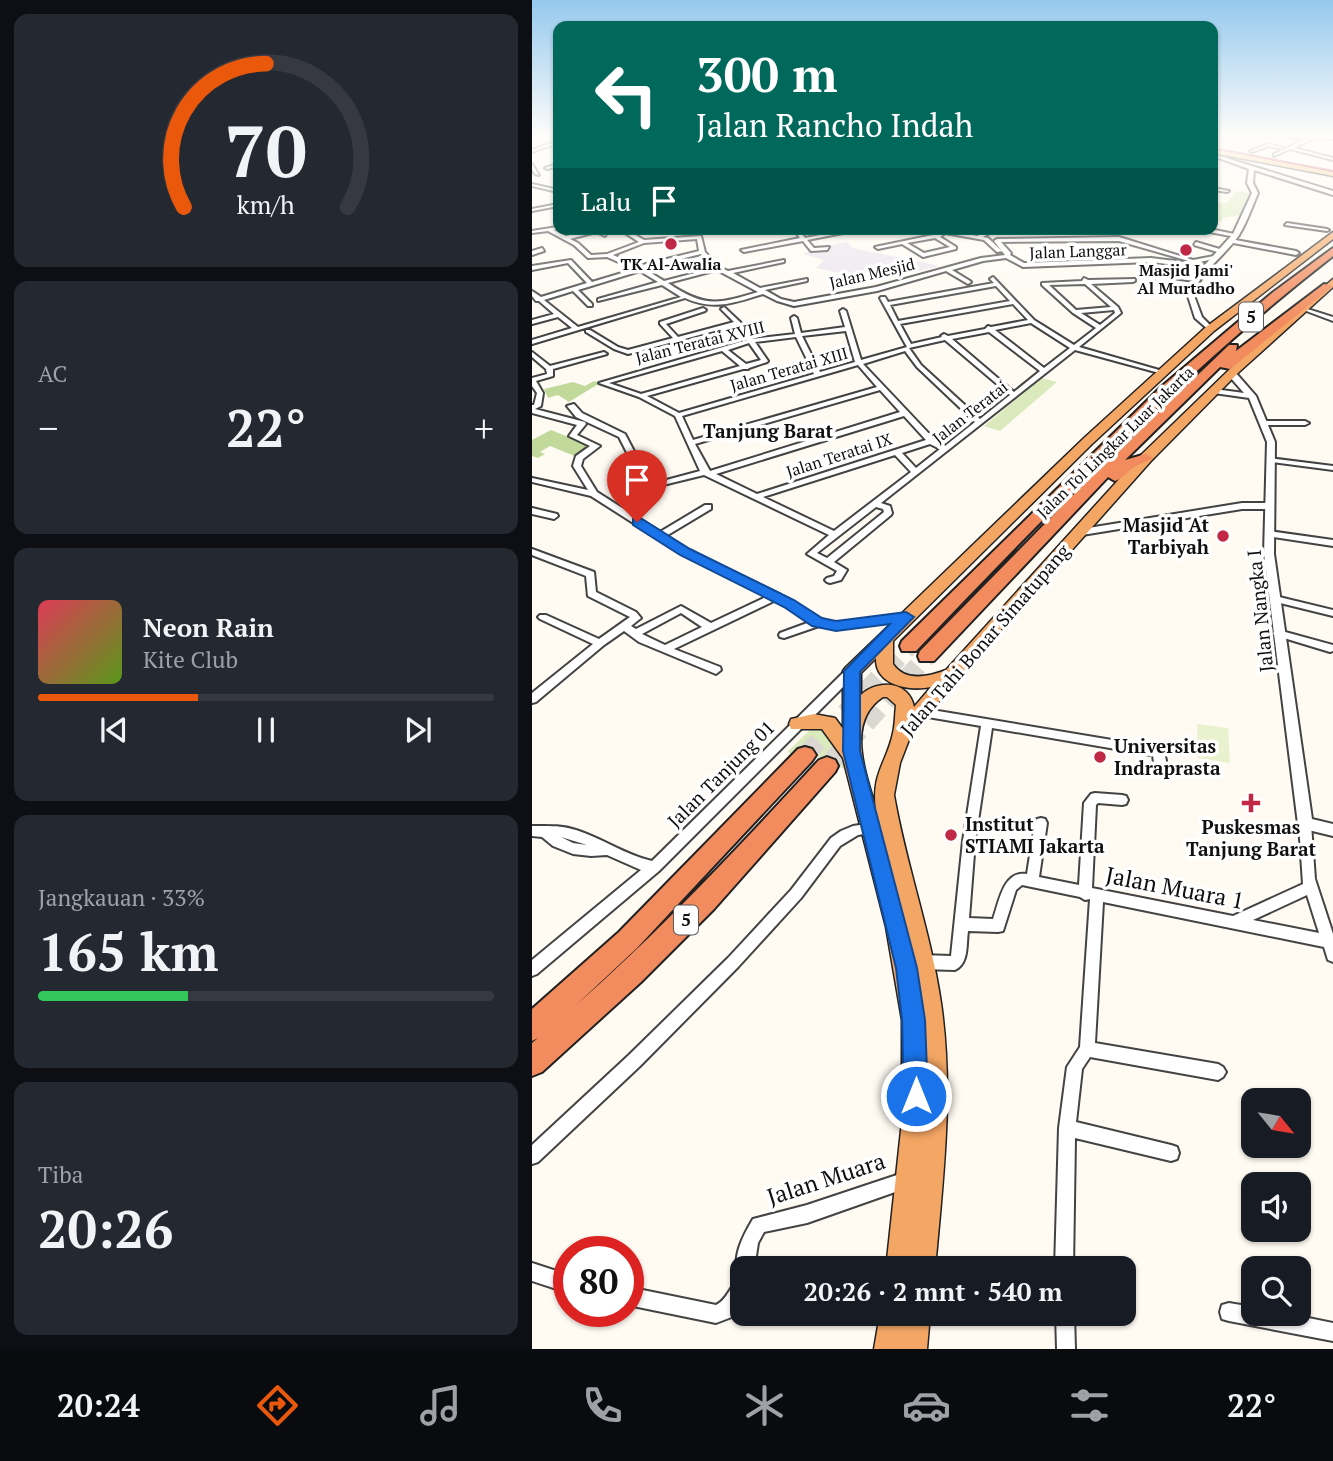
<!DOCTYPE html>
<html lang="id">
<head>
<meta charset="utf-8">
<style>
  :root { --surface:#171b24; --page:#242831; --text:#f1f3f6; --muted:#9ea1a6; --line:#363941; --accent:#ea580c }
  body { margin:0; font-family:"PT Serif",serif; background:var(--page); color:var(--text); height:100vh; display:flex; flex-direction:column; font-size:26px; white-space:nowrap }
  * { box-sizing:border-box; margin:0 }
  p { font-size:23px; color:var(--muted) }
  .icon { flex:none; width:38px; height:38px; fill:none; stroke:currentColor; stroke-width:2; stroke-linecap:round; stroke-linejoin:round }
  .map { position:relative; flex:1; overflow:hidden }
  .sheet { display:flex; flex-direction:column; gap:14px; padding:14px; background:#0d0f14; width:532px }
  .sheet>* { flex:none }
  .hud { position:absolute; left:21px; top:21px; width:665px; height:214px; border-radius:14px; box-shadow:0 2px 5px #0004; background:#00695c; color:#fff; overflow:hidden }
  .needle { width:46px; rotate:120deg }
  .fabs { position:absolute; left:709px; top:1088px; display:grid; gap:14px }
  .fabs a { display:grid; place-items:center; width:70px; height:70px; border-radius:14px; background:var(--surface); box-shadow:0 2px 5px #0004; font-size:35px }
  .speed { position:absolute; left:21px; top:1236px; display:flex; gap:14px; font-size:35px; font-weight:700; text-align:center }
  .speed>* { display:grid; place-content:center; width:91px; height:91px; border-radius:50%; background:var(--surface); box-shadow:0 2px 5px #0004; line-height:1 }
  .speed .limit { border:10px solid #d22; background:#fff; color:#111 }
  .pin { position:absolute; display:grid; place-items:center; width:60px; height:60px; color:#fff; margin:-72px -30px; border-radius:50% 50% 50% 0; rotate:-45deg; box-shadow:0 0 7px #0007 }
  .pin .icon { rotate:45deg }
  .me { position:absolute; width:77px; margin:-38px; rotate:0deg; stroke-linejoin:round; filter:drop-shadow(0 0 5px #0008) }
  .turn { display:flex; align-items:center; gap:24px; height:147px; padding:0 28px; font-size:32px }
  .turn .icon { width:91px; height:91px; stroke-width:2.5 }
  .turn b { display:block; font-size:49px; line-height:60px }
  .then { display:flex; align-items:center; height:66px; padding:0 28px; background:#0003; gap:14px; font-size:26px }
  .big { font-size:52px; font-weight:700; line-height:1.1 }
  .sheet .tile { flex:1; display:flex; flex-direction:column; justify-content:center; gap:10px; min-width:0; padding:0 24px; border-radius:14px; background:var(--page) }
  .sheet .dial { align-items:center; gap:0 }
  .dial svg { height:182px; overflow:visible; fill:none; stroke:var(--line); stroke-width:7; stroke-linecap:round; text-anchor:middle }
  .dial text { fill:var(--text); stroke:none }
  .song { display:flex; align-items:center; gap:21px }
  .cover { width:84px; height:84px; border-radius:10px; background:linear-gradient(135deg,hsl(350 70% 55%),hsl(90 70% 35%)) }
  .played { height:7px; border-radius:4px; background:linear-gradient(90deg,var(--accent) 35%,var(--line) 35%) }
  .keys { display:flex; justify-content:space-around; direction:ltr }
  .heat { display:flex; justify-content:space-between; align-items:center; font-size:38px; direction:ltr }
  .charge { height:10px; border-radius:5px; background:linear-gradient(90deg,#34c759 33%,var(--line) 0) }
  .trip { position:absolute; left:198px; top:1256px; width:406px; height:70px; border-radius:14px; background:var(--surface); box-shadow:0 2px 5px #0004; font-weight:700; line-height:70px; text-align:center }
  .tabs { display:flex; height:112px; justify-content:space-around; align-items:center; background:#090b0e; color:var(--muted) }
  .tabs .icon { width:49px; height:49px }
  .tabs .current { color:var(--accent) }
  .tabs b { font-size:32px; color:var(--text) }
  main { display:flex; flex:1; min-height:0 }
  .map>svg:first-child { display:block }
  .industrial { fill:#ece5ee }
  .green { fill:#dbeabc }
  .forest { fill:#c1da9b }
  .pitch { fill:#eaf1ce }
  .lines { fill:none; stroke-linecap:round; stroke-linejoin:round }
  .motorway-tunnel { stroke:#dbd8d1; stroke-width:19; stroke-dasharray:19 10; stroke-linecap:butt }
  .minor-casing { stroke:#434343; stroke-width:4 }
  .tertiary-casing { stroke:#434343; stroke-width:4 }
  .primary-casing { stroke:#212121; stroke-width:3 }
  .trunk-casing { stroke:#212121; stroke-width:3 }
  .motorway-casing { stroke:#212121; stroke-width:4 }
  .minor { fill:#fff; fill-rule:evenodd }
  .tertiary { fill:#fff; fill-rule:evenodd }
  .primary { fill:#f7c06b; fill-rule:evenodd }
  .trunk { fill:#f4a664; fill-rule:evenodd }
  .motorway { fill:#f28b5d; fill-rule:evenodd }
  .rail { stroke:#c02846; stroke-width:2 }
  .route { fill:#1a73e8; stroke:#114b97; stroke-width:2 }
  .poi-dot { fill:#c02846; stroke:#fff; stroke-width:2.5 }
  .labels { text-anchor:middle; stroke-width:7; stroke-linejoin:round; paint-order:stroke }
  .far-street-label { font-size:16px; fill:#101010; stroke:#fff }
  .far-poi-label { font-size:16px; font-weight:bold; fill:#101010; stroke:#fff }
  .shield { fill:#fff; stroke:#585858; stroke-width:2 }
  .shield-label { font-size:18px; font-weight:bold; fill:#101010 }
  .far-quarter-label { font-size:19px; font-weight:bold; fill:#101010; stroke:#fff }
  .poi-label { font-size:19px; font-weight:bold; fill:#101010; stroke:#fff; text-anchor:start }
  .street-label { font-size:19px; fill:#101010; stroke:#fff }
  .near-street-label { font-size:23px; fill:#101010; stroke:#fff }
</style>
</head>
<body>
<main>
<section class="sheet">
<div class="tile dial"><svg viewBox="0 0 100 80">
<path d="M14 69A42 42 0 1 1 86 69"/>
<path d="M14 69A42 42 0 0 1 50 6" stroke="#ea580c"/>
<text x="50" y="56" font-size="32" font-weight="700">70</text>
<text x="50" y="72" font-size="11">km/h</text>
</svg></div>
<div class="tile"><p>AC</p>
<div class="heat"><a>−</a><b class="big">22°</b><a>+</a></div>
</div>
<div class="tile">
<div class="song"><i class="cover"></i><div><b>Neon Rain</b><p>Kite Club</p></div></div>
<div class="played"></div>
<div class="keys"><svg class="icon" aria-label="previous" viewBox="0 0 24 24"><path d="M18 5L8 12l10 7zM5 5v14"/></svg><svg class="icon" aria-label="pause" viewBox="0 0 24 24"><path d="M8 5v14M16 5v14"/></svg><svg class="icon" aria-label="next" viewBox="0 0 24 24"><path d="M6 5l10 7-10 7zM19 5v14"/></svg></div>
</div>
<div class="tile"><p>Jangkauan · 33%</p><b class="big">165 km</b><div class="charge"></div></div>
<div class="tile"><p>Tiba</p><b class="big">20:26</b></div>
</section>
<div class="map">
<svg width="801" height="1349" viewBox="0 0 801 1349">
  <rect width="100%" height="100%" fill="#fffbf3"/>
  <!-- industrial -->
  <path class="industrial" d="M315,242L321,248L408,266L347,281L284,268L292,260L271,254L283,248Z"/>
  <!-- green -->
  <path class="green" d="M703,191L719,193L708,215L691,218L690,221L681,220V203H695Z
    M510,378L525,382L468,431L452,426Z
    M280,728H289L310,753L312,769L282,755L264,756L255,752Z"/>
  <!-- forest -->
  <path class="forest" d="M62,381L68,383L37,402L26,395L16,398L12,389L41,382L53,386Z
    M19,430L62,447L45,457L18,446L8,452L13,454L6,458L0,456V440Z"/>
  <!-- pitch -->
  <path class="pitch" d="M665,724L696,728L698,763L666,758Z"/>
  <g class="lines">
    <!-- motorway-tunnel -->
    <path class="motorway-tunnel" d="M273,755L377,646
      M295,766L395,656"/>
    <!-- minor casing -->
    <g class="minor-casing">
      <path id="minor" d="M689,135H694L681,140V138Z
        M730,135L777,138L782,136L801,137V139L783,138L762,148L801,158V160L758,149L742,156V154L774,139Z
        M25,141H26V143L0,152V150Z
        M737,144L752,148L750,149L737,146L720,152L718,151Z
        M0,164L7,175L3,174L0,169Z
        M26,164V166L15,169L13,168Z
        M0,184L26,190V192L0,186Z
        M681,188L697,191L695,192L681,190Z
        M26,204V206L0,211V209Z
        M755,223L795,229L797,230L795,231L753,225Z
        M25,227L26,229L22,230L34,236C48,233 61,227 75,233L73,236L64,232L38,239L46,243L59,255L75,254L107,242L87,229H93L112,240L169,236L173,252L187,267L196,271L252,260V262L201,273L228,288L275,279V281L233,290L249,299L262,302L344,287L449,258L473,255L462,241L465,239L587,237L661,260L682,256L685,258L651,266L619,262L491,267L474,258L451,261L420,270L438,281L439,282L436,284L414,271L345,291L262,306L245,301L231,294C202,303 182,311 153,298L0,344V340L40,328L26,317L0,324V320L22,314L7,301H4L0,296V291L9,297L55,283L36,263L0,270V266L39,260L60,282L100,270V268L75,257L56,258L42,245L16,231L0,233V231ZM165,239L167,251L106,266L81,255L112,243ZM587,241L657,261L651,262L619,258L492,263L478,255L479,253L469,242ZM169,254L182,268L132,281L111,268ZM185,270L226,292C186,304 173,308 136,283ZM108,271L126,282L66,299V301L130,285L149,297L46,327L12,300L41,291L56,306H60V304L46,290Z
        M169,229H175L178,232L174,233Z
        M204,229H212L201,232V230Z
        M261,229H266L273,238L320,229H332L275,240L282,248L297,247L295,250L279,251L271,241L212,252L209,250L268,238Z
        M401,229H406V234L410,229H415L445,236L453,232L446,229H454L459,232L451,237L456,238L470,251L465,252L452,240L413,233L408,237L424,247V249L391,257L370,244L346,249L343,247L401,235ZM403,238L418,247L392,253L375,243Z
        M638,229H678L707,235L704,237L672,231Z
        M698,239L764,251L767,253L764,255L696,242Z
        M664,242L691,250L692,251L689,253L662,245Z
        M10,248L12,251L0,255V251Z
        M461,277L502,320L542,345L564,328L541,313L510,285V283L550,281L552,278L556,280L603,279V281L601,282L559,284L586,307L589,313L547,347L634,372L631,374L543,350L349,503L358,506L360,513L359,515L302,562L315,570L309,580L298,583L295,582L293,580L295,578L302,576L305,571L275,554L297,535L172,475L127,486L111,484L87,437L44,417L35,406L42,404L50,413L93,434L117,480L127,482L168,471L143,416L107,397L67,383L215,340L205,325L96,354L82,349L54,332V330H58L86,347L96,350L141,338L128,324V322L171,308L174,310L173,311L134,324L146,337L202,322L189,309L192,307L208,322L220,339L263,334L259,318L262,316L265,318L269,333L313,327L308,311L311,309L314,311L329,360L375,347L348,298L349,297H353L356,302L462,283L458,279ZM553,284L579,307L544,310L517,285ZM464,286L478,301L366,321L358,305ZM481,304L496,320L459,327L456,326L453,329L416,336L412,334L409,336L410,337L379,344L368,324ZM582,310L583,313L568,325L549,313ZM499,323L538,348L512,368L463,330ZM314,331L323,362L288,372L270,336ZM457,332L508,371L482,392L420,339ZM264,337L282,374L147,413L115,396L211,369H216L217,368L235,362L236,361L223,342ZM413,340L478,395L448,419L389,365L377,348ZM217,343L229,360L214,364L196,350ZM190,351L208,366L109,394L77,383ZM373,351L385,367L443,422L413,446L402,439L331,364ZM326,365L345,387L161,440L150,416ZM348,390L368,412L178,471L163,444ZM372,416L394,440L225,494L184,474ZM398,444L408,449L384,468L370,453ZM363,455L379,472L302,531L231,497ZM344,507L351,509L352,512L295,558L285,553Z
        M626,278L662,283L665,285L662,287L624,281V279Z
        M769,307L801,317V321L769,309Z
        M0,352L18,366L72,352L75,354L21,369V376L4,381L11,393L9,406L3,409L53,422L54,424L45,435L68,446L51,459L49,466L65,492L128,532L173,505H179V509L134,536L156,550L247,594L289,620L304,623L374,614L379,617L377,619L304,629L287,626L252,638L248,637L247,635L248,633L278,622L244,600L142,649L188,667L189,670L184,674L107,642L92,631L72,645L4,702L0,703V693L61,644L8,619L6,617L8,615H14L67,639L98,617L56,596L54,576L0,555V549L62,572L64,592L104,612L109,618L99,626L104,629L149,606L179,623L236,596L150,554L59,496L0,482V478L56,490L41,466L44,456L58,446L37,436L45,425L0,413V405H2L5,393L0,386V378L15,374L14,369L0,357ZM149,613L170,627L133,645L110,634Z
        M731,421H773L777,423L773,425H734L730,423Z
        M737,458L801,466V470L740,462L736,460Z
        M710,503H738L742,506L738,509H710L544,536L540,533L544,530Z
        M0,508L25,514L26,516L22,519L0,514Z
        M737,531L801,540V546L734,536V532Z
        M743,596L801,610V616L740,601L738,599Z
        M746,630L801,645V651L798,652L742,635L741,633Z
        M320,667L324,668L325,671L324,674L127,871L5,974L0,976V960L109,870L75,855L59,856L41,854L21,846L10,837L0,836V826C15,826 29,825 44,830C70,838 93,855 120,861L316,668ZM29,837L55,845L41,843Z
        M388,708L622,747C635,751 636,762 632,774L628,776L624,774L621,756L619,755L460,728L443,841L437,918L461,919C467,903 471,870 495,874L503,823L505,819L509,818L513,819L515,823L507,877L547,885L552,803L559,794L563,793L590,795L594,796L596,800L594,804L590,805L566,803L564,805L560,888L701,916L771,884L767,824L769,820L773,819L777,820L779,824L783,879L801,934V962L796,960L792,947L571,902L563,1043L686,1064L691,1067L694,1072L691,1077L686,1080L558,1057L550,1069L544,1122L639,1145L645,1147L647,1153L645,1159L639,1161L543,1138L541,1269H523L527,1128L535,1067L548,1047L558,899L553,900L548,897L490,885L484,890L471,931L466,932L436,931C434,945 437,963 423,970L389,969L384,967L382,962L384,957L389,955L419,956L431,841L449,726L384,715L383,712L384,709ZM775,895L787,933L721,920Z
        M340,823L344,824L346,828L344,832L326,835L308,846L269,898L206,967L108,1066L6,1162L0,1164V1145L97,1055L196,958L259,890L299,838L309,831L321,826Z
        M377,1171L383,1173L385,1179L383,1185L275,1223L232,1232L226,1243L222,1269H210V1277L207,1275C199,1258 212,1234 221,1219L275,1205Z
        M0,1263L37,1275V1293L0,1281Z
        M210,1279V1305L205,1315L184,1323L96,1305V1287L184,1305C197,1299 197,1284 210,1279Z
        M697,1303L721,1307V1314H757L801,1323V1341L697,1321L690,1319L688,1312L690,1305Z
        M524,1314H542L543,1349H525Z"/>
    </g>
    <!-- tertiary casing -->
    <g class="tertiary-casing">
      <path id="tertiary" d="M681,154L801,191V195L722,170L721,183L726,193C720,207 715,222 707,235C693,256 671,269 661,293L670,317L682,329L678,331L663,318L655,293L670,268L701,234L720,193L715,183L717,169L681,156Z
        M697,372H703L724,396L743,442L742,554L780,819L801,824V836L768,828L766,824L732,554L735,442L717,398L682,393L678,391L682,389L712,393L697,376Z"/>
    </g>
    <!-- primary casing -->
    <g class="primary-casing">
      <path id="primary" d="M681,149L801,172V176L681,153Z"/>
    </g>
    <!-- trunk casing -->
    <g class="trunk-casing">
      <path id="trunk" d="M801,232V239L682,331L560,444L361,641V664C373,682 396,677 414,670L609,455L699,368L801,279V287L707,372L619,461L426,678L378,737L368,763L362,795C374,865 399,933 409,1003C422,1092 411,1180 403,1269H354L370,1121V1020L354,927L311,758L290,729H259L257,724L259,719L282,714L303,718L311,729V671L314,667L552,438L674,327ZM344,658C343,686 378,691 399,687L382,707C377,681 346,679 329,695V673ZM351,697H355L364,705C363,714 363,725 361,733C355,762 339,774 344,809C334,773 313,722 351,697Z
        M348,1314H398L395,1349H342Z"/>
    </g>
    <!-- motorway casing -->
    <g class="motorway-casing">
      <path id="motorway" d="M801,248V256C649,374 517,512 384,651H370L368,646L370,641L629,387L740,293Z
        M792,284L801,286L698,369L688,367L593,460L614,454L621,458C616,462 610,462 604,466C596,470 592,478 583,481L576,477L402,661H388L386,656L388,651L551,485L697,345H705L704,351Z
        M273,747L280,749L284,755L280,761L105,948L43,1006C130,929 209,845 287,760L295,757L303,760L306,766L303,772L182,909L109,982L10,1072L0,1076V1043L6,1038L0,1041V1009L87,932L266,749Z"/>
    </g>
    <!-- minor -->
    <use href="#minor" class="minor"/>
    <!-- tertiary -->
    <use href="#tertiary" class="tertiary"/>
    <!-- primary -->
    <use href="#primary" class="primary"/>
    <!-- trunk -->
    <use href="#trunk" class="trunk"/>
    <!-- motorway -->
    <use href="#motorway" class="motorway"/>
    <!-- rail -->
    <path class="rail" d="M681,148L801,171"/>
  </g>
  <!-- sky -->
  <linearGradient id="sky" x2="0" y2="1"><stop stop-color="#95c9ee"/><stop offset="0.42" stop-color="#fffdfa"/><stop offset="1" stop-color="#fffdfa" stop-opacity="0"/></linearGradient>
  <rect width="801" height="324" fill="url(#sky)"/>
  <!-- route -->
  <path class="route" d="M101,519H110L158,549L262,600L290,618L304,621L374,612L382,617L328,672V751L385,968L393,1020L396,1096L393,1104L384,1108L376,1104L372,1096L370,1020L364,968L311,751L312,671L358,624L304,631L280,626L252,607L148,555L101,525Z"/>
  <!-- markers -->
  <g class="poi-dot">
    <circle cx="139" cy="244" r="7"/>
    <circle cx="654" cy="250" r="7"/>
    <circle cx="691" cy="536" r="7"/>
    <circle cx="568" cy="757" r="7"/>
    <path d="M715.5 792.5h7v7h7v7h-7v7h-7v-7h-7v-7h7z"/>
    <circle cx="419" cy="835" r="7"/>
  </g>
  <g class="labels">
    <!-- far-street labels -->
    <g class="far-street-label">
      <text transform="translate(546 251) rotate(-2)" y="6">Jalan Langgar</text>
      <text transform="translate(340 273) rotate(-13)" y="6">Jalan Mesjid</text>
      <text transform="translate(168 342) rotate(-14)" y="6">Jalan Teratai XVIII</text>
      <text transform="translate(257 369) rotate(-16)" y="6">Jalan Teratai XIII</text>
      <text transform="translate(438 412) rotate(-38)" y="6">Jalan Teratai</text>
      <text transform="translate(583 442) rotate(-44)" y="6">Jalan Tol Lingkar Luar Jakarta</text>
      <text transform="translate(307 455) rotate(-18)" y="6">Jalan Teratai IX</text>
    </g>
    <!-- far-poi labels -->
    <g class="far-poi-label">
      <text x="139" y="270">TK Al-Awalia</text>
      <text x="654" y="276">Masjid Jami'<tspan x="654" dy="18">Al Murtadho</tspan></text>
    </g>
    <!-- shield labels -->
    <g class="shield">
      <rect x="707" y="302.5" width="24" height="29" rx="5"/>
      <rect x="142" y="905.5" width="24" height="29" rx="5"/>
    </g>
    <g class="shield-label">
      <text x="719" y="323">5</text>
      <text x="154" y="926">5</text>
    </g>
    <!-- far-quarter labels -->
    <g class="far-quarter-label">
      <text x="236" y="438">Tanjung Barat</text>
    </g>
    <!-- poi labels -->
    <g class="poi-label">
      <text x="677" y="532" text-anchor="end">Masjid At<tspan x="677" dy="22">Tarbiyah</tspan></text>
      <text x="582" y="753">Universitas<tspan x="582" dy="22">Indraprasta</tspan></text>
      <text x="433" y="831">Institut<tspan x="433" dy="22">STIAMI Jakarta</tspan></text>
      <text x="719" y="834" text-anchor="middle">Puskesmas<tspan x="719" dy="22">Tanjung Barat</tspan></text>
    </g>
    <!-- street labels -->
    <g class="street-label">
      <text transform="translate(728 611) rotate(-96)" y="7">Jalan Nangka I</text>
      <text transform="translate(453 640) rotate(-49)" y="7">Jalan Tahi Bonar Simatupang</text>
      <text transform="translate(189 774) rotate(-45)" y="7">Jalan Tanjung 01</text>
    </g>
    <!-- near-street labels -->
    <g class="near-street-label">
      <text transform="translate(643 888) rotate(11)" y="8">Jalan Muara 1</text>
      <text transform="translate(294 1179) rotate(-18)" y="8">Jalan Muara</text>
    </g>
  </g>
</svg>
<div class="fabs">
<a><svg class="needle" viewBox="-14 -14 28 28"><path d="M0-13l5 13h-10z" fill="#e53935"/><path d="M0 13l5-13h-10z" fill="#9ea1a6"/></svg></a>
<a><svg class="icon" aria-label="sound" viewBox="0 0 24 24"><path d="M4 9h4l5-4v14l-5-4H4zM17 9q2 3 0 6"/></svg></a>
<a><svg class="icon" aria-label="search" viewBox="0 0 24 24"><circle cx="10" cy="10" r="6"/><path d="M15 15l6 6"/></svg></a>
</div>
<div class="speed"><div class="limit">80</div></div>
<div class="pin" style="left:105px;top:522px;background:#d93025"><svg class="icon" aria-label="arrive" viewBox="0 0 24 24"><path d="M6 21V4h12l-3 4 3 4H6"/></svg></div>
<svg class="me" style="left:384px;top:1096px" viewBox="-20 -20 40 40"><circle r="17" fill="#1a73e8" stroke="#fff" stroke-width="3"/><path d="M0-11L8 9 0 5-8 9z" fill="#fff"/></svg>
<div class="trip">20:26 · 2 mnt · 540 m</div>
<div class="hud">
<div class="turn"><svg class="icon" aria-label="left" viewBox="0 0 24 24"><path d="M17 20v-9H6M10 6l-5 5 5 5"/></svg><div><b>300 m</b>Jalan Rancho Indah</div></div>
<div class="then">Lalu<svg class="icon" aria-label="arrive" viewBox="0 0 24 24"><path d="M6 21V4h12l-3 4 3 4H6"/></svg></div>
</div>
</div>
</main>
<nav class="tabs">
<b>20:24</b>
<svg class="icon current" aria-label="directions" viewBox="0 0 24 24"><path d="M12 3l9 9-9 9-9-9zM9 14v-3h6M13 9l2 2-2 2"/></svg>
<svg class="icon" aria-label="music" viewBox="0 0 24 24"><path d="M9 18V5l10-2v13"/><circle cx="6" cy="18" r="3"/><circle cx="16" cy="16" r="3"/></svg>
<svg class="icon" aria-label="phone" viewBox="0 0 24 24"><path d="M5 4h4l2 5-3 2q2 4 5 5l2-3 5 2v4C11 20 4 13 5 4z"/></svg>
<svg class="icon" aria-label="climate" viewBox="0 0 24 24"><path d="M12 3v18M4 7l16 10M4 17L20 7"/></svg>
<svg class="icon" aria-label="car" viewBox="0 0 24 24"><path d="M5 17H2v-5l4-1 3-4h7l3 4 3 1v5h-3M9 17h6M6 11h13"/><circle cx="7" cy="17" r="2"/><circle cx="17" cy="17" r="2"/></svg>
<svg class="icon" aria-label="filters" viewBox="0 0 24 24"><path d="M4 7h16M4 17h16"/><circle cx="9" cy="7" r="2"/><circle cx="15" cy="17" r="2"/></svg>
<b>22°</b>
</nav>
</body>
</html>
